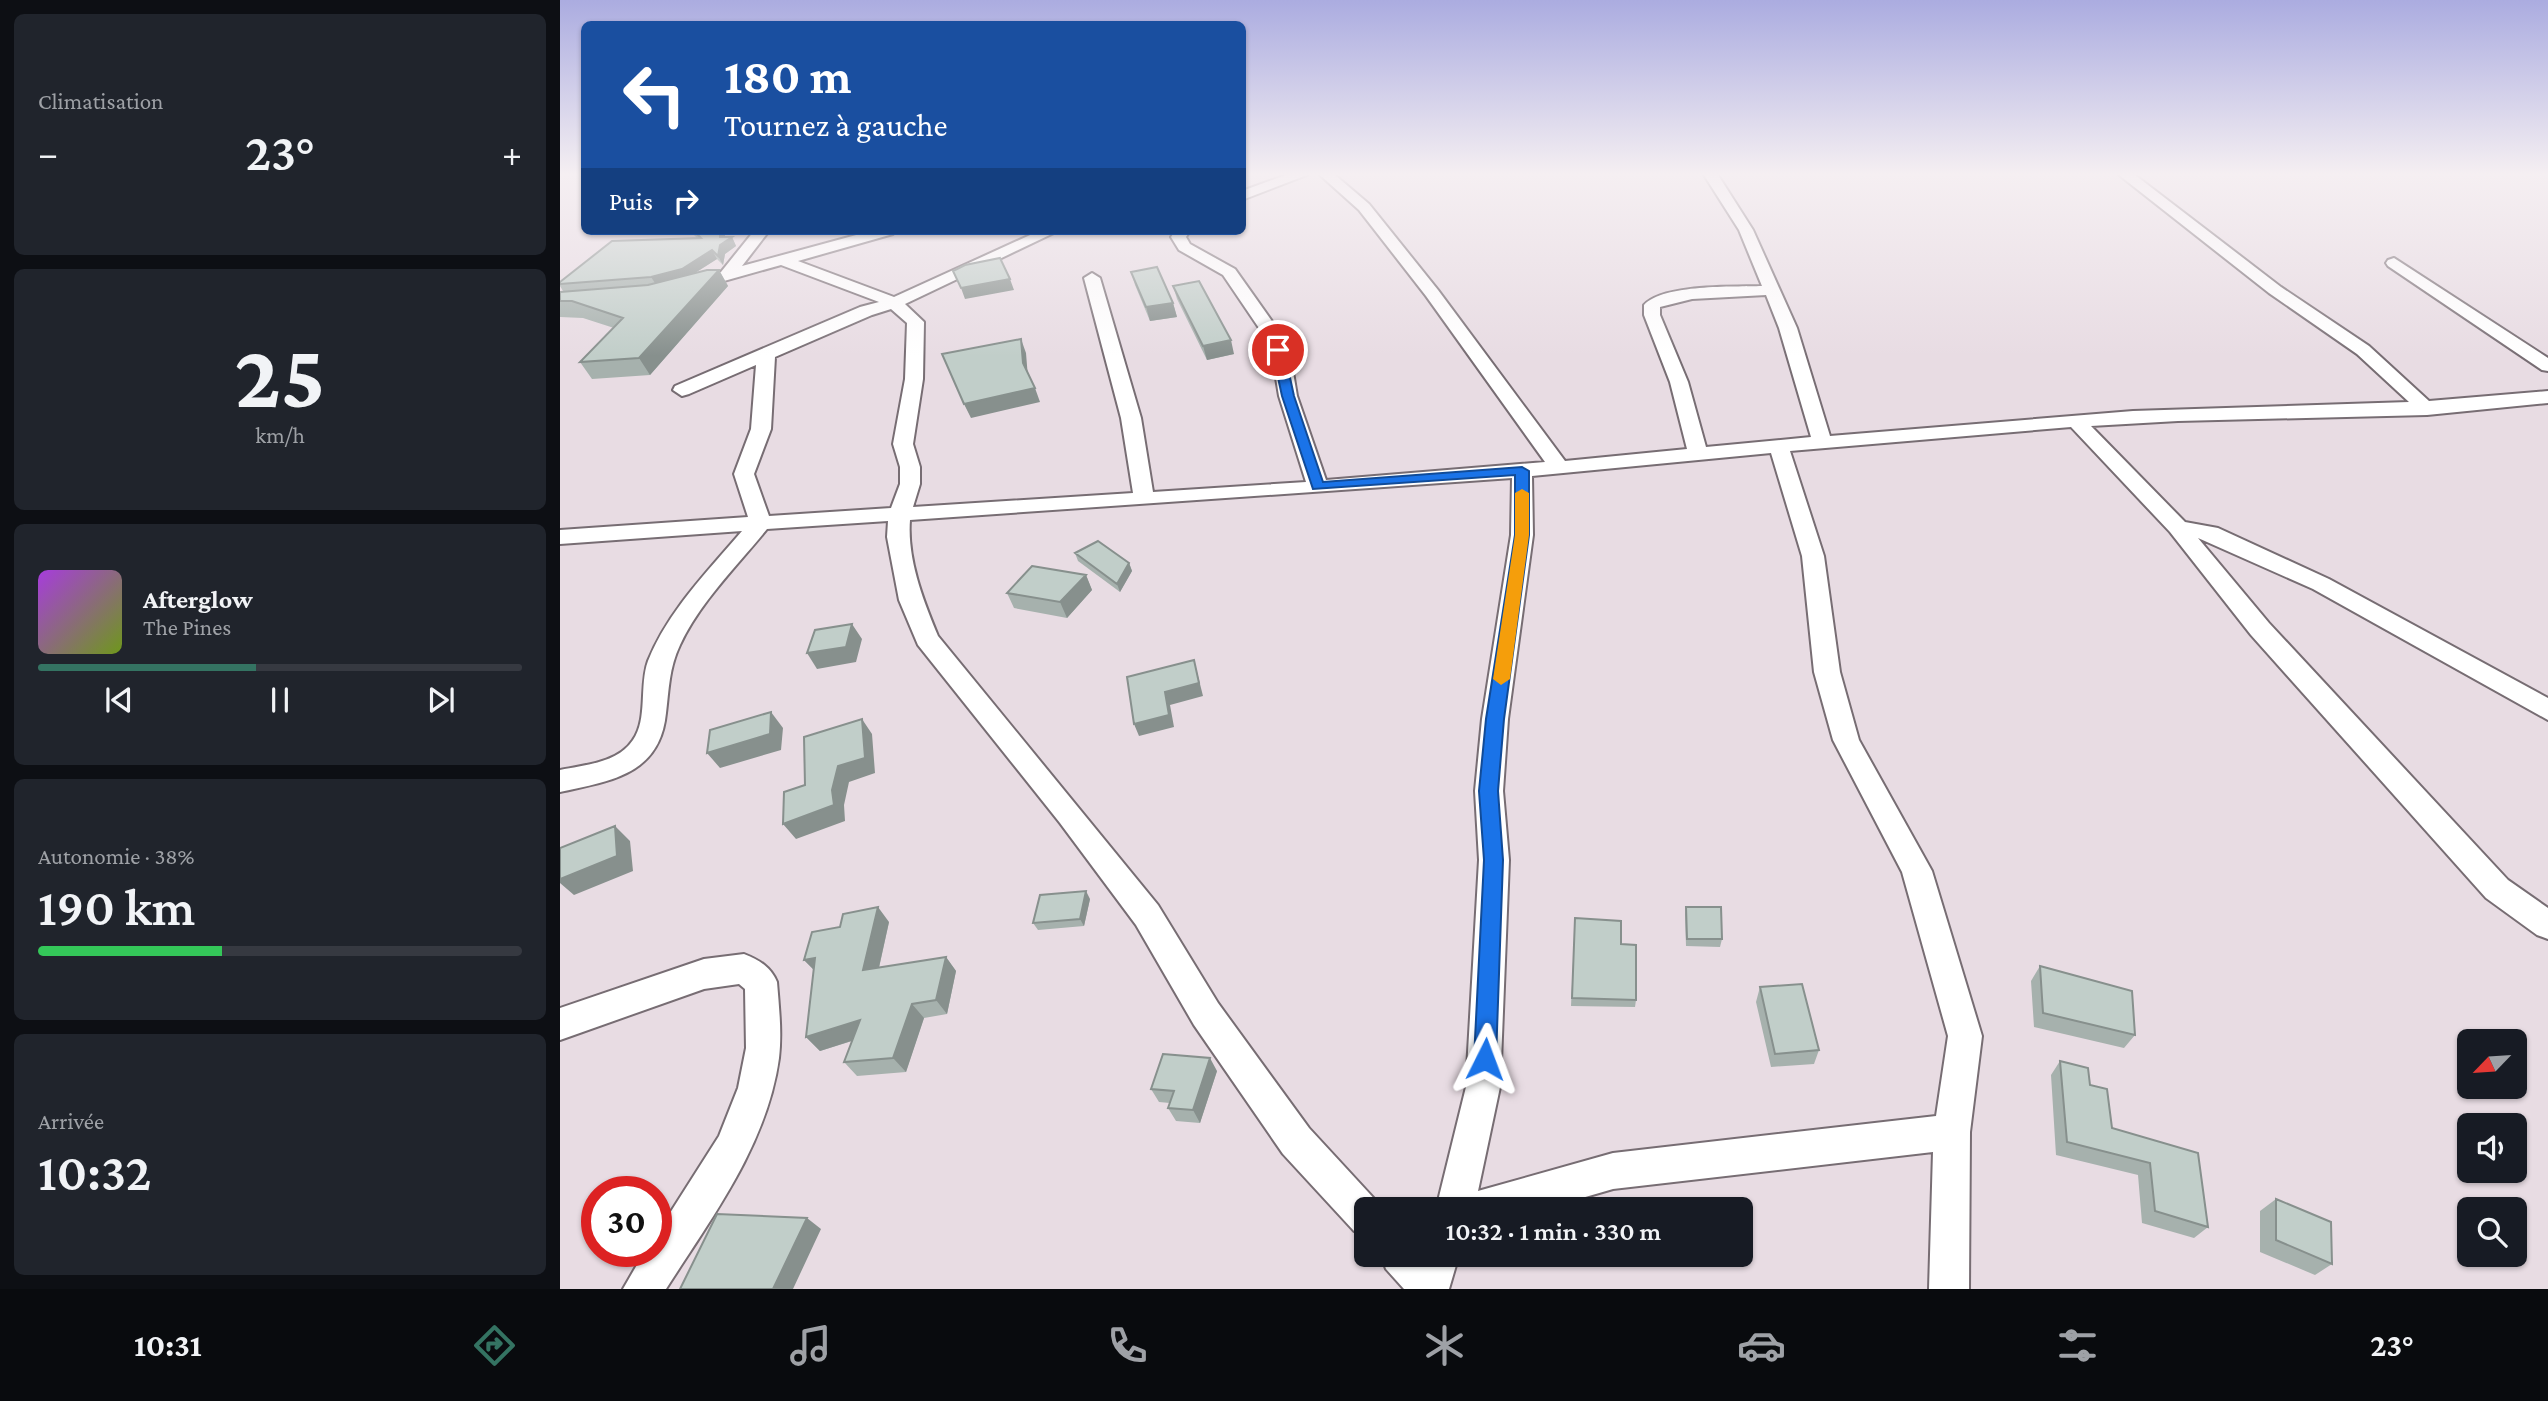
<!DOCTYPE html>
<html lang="fr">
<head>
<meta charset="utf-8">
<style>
  :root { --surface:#171b24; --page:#20242c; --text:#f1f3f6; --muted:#9ea1a6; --line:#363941; --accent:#347362 }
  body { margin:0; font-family:"Crimson Pro",serif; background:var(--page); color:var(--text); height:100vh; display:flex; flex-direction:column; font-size:26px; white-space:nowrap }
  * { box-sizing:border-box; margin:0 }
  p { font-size:23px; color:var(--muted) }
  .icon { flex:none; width:38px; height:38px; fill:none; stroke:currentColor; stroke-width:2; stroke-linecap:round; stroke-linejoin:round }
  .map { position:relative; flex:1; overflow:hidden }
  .details { display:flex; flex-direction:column; gap:14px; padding:14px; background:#0d0f14; width:560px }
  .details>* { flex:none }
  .banner { position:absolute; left:21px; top:21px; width:665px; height:214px; border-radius:10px; box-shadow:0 2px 5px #0004; background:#1a4fa0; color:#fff; overflow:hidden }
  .needle { width:46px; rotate:245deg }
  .tools { position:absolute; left:1897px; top:1029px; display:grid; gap:14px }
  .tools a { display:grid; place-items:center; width:70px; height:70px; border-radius:10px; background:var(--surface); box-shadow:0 2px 5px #0004; font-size:35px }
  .speed { position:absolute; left:21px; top:1176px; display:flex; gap:14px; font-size:35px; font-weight:700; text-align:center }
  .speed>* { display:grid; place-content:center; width:91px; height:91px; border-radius:50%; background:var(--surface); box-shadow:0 2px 5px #0004; line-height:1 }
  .speed .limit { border:10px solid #d22; background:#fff; color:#111 }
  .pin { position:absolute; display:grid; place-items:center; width:60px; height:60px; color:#fff; margin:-30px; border:4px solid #fff; border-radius:50%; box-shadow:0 2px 7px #0007 }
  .me { position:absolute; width:77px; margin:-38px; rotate:3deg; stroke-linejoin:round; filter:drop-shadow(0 0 5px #0008) }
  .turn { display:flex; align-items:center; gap:24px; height:147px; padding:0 28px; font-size:32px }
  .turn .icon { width:91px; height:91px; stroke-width:2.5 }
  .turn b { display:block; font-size:49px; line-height:60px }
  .then { display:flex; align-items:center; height:66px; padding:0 28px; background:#0003; gap:14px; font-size:26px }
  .big { font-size:52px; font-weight:600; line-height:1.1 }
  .details .card { flex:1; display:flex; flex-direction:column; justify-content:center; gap:10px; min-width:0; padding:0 24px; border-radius:10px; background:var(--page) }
  .details .dial { align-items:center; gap:0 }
  .dial b { font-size:91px; line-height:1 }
  .song { display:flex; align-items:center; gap:21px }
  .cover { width:84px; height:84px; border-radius:10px; background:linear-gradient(135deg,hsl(280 70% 55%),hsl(80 70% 35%)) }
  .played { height:7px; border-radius:4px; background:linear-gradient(90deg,var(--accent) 45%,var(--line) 45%) }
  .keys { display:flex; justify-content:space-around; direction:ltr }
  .heat { display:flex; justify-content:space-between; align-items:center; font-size:38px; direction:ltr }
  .charge { height:10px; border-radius:5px; background:linear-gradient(90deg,#34c759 38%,var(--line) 0) }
  .trip { position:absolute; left:794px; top:1197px; width:399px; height:70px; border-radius:10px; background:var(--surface); box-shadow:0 2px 5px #0004; font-weight:600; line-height:70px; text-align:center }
  .tabs { display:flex; height:112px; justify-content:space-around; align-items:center; background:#090b0e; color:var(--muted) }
  .tabs .icon { width:49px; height:49px }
  .tabs .active { color:var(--accent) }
  .tabs b { font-size:32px; color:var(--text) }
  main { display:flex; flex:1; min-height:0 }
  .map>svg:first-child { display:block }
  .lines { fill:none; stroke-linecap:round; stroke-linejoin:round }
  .minor-casing { stroke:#776d73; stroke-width:4 }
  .minor { fill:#fff; fill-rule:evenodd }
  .wall { fill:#a6b1ad }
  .shaded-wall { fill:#87908d }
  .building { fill:#c1cec9; stroke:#87908d; stroke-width:2 }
  .route { fill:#1a73e8; stroke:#114b97; stroke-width:2 }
  .slow { fill:#f59e0b }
</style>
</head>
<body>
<main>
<section class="details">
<div class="card"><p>Climatisation</p>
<div class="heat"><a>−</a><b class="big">23°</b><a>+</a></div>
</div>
<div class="card dial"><b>25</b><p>km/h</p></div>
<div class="card">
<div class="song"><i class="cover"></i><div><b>Afterglow</b><p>The Pines</p></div></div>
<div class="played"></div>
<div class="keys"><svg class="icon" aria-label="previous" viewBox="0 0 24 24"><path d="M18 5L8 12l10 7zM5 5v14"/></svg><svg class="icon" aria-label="pause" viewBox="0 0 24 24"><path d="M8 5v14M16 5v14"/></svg><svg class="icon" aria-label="next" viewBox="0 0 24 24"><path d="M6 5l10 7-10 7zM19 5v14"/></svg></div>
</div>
<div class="card"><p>Autonomie · 38%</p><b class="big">190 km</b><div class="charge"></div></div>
<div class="card"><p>Arrivée</p><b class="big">10:32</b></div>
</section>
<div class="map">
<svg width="1988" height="1289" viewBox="0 0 1988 1289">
  <rect width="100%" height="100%" fill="#e8dce3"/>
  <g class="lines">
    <!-- minor casing -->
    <g class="minor-casing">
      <path id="minor" d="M726,175H747L682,200V191Z
        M760,175H775L809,204L878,290L1005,461L1127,449L1110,382L1084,315V305C1103,284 1174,287 1202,286L1179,230L1144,175H1158L1193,230L1237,328L1270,436L1573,411L1849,402L1797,354L1709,293L1559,175H1575L1721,287L1809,346L1869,401L1988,391V403L1867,415L1618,421L1531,426L1625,522L1658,528L1769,579L1988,698V720L1753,589L1638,538L1709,623L1948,880L1988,908V939L1977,935L1926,898L1691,635L1610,532L1511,427L1230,451L1264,556L1280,672L1299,740L1372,871L1422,1036L1410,1132L1409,1289H1369L1373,1152L1053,1189L984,1209H876L906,1087L919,860L915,791L922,719L951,535L952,478L350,520C347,559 363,600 378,636L598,905L658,1003L749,1128L820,1205L822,1209H807V1237L794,1231L723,1154L634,1025L576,925L500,823L358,645L339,600L327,537L328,521L207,529C177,566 140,602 120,645C109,668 109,689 106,713C100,775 50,781 0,792V770C24,765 58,763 73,740C88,719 79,685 88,661C108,611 148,571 182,531L0,544V530L188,517L174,474L191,429L196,365L129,394L122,396L113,390L115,386L300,307L319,302L221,265L132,290L126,288L124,285L126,282L161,272L194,231H209L182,266L311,231H335L333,234L238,261L334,297L479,231H498L345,304L364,322L363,379L353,444L360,467V484L353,507L573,493L561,418L524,278L532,273L540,278L581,418L593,492L746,482L719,396L714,366L703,334L663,275L619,250L611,237L615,231H630L626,237L630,244L675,269L721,334L732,366L737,396L766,480L985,462L866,296L799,210ZM1206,295L1219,328L1251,437L1146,447L1128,382L1100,315V307L1132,299ZM331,309L347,323L345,379L333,444L340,467V484L331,508L209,516L194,474L211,429L215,357L312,315ZM1211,453L1242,556L1254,672L1273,740L1342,872L1388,1036L1376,1116L1053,1153L918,1191L940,1087L949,860L943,791L948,719L973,535L972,476Z
        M1834,258L1988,358V371L1982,370L1828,266L1826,263L1828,260Z
        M184,954C199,960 211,967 217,982C219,1007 222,1033 219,1058C207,1145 152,1217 106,1289H63L85,1251H96V1235L159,1136L178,1088L186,1048L185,989L179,984L144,989L0,1040V1008L144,959Z
        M821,1255H899L889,1289H844L826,1269Z"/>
    </g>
    <!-- minor -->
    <use href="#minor" class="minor"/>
  </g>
  <!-- wall -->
  <path class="wall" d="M130,231H165V237H172L176,246L165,254L163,265L157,259L135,273L159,270L168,286L90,375L32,379L20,362L54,328L23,318L0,317V292L3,291L0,286V282L137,238Z
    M571,272L613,303L617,317L590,321L575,285Z
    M613,286L674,354L647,360L617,299Z
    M515,553L569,563L572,571L560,592L518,561Z
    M526,575L532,590L507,618L454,608L447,593Z
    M530,899L524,926L478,930L473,923Z
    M1126,907L1162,939L1160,947L1126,946L1125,914Z
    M1015,918L1061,944L1076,1000L1075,1007L1011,1006Z
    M329,922L319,968L386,957L396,971L387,1014L364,1018L346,1072L297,1076L284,1062L292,1041L260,1051L246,1037L254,970L244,960Z
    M1480,966L1575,1035L1564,1048L1474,1027L1471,981Z
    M1200,987L1259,1050L1254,1064L1211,1067L1196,1002Z
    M1500,1061L1552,1128L1638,1153L1648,1227L1634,1238L1582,1223L1578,1175L1496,1155L1491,1075Z
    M657,1071L640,1123L616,1121L608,1108L610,1103L599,1102L591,1089Z
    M1716,1199L1772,1264L1755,1275L1700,1252V1211Z"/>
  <!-- shaded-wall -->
  <path class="shaded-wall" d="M160,231H165V241L172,237L176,246L165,254L163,265L158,256Z
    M152,250L157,259L127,278L97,286L91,277Z
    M159,270L168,286L90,375L79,358Z
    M450,279L454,290L405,299L401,288Z
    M613,303L617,317L590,321L586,307Z
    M461,339L466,353L468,378L463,363Z
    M671,340L674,354L647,360L643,346Z
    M475,388L480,402L411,418L404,404Z
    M569,563L572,571L560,592L557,584Z
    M526,575L532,590L507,618L500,602Z
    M292,624L302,639L296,662L257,669L247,653Z
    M634,660L643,696L610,705L614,727L579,736L574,724Z
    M211,712L223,728L221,750L160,768L147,753Z
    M302,719L312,734L315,773L289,782L284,805L285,821L236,839L223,824L272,790L278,766Z
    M55,826L70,841L73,871L14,895L0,883V879Z
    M526,891L530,899L524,926L520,919Z
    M318,907L329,922L315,985L303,970Z
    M386,957L396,971L387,1014L376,1000Z
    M255,958L258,974L244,960Z
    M352,1004L364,1018L346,1072L333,1058Z
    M300,1020L313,1034L260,1051L246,1037Z
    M650,1058L657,1071L640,1123L633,1110Z
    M247,1218L261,1229L233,1289H213Z"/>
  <!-- building -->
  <path class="building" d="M134,231H160V237H172L160,245L158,256L152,250L122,269L91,277L0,284V282L52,241L141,238Z
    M440,258L450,279L401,288L393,271L405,265Z
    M597,267L613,303L586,307L571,272Z
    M147,270H159L79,358L20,362L63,318L12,301H0V292L88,285Z
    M639,281L671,340L643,346L613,286Z
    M461,339L463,363L475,388L404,404L382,354Z
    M538,541L569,563L557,584L515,553Z
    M472,566L526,575L500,602L447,593Z
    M292,624L286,647L247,653L255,630Z
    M634,660L639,683L605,692L609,715L574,724L567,677Z
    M211,712L210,734L147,753L150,730Z
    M302,719L305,758L278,766L272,790L274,805L223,824L224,792L245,785L244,737Z
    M55,826L57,856L0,879V848Z
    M526,891L520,919L473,923L480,895Z
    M318,907L303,970L386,957L376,1000L352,1004L333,1058L284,1062L300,1020L246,1037L255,958L244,960L252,932L280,927L283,914Z
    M1126,907H1161L1162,939H1127Z
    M1015,918L1061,921V944L1076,945V1000L1012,998Z
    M1480,966L1572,991L1575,1035L1483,1013Z
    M1242,984L1259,1050L1215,1054L1200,987Z
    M603,1054L650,1058L633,1110L608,1108L614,1091L591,1089Z
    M1500,1061L1528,1068L1530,1085L1547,1089L1552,1128L1638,1153L1648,1227L1595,1211L1590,1163L1507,1142Z
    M1716,1199L1771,1222L1772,1264L1716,1240Z
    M157,1214L247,1218L213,1289H120Z"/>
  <!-- sky -->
  <linearGradient id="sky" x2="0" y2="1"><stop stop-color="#abace0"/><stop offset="0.49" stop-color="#f5eff2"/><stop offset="1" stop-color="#f5eff2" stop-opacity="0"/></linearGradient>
  <rect width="1988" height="356" fill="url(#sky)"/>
  <!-- route -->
  <path class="route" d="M718,346L724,350L734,396L763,482L962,467L969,471V535L944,719L938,791L943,860L936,1059L933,1067L925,1070L917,1067L914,1059L924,860L919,791L926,719L955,535V475L753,489L722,396L712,350Z"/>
  <!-- slow -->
  <path class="slow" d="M962,489L969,493V535L950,679L941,685L933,679L955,535V493Z"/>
</svg>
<div class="tools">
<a><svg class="needle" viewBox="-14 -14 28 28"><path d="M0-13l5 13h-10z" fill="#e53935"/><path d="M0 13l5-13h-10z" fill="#9ea1a6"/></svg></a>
<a><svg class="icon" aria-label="sound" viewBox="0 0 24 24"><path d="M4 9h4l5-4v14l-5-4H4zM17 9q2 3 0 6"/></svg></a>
<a><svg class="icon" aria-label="search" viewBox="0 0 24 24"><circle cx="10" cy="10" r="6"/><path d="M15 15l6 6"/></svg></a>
</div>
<div class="speed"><div class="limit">30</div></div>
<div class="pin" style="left:718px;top:350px;background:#d93025"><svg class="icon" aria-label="arrive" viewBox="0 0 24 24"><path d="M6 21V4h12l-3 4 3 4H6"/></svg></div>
<svg class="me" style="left:925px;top:1059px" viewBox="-20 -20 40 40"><path d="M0-17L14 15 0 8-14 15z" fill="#1a73e8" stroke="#fff" stroke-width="4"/></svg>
<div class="trip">10:32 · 1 min · 330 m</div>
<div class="banner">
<div class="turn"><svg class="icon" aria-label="left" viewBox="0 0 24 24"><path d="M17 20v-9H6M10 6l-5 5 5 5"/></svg><div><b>180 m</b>Tournez à gauche</div></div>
<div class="then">Puis<svg class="icon" aria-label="right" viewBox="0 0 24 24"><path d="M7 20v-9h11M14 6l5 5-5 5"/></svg></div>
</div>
</div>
</main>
<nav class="tabs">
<b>10:31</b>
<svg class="icon active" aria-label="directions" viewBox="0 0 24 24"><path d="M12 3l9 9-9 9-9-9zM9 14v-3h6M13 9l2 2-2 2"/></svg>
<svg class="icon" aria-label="music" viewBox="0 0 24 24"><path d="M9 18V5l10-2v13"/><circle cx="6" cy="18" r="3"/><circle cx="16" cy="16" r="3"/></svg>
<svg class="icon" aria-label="phone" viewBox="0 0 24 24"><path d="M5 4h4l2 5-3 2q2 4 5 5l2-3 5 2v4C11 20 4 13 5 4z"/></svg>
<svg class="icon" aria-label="climate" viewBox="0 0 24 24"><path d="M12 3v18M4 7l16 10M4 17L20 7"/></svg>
<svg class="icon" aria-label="car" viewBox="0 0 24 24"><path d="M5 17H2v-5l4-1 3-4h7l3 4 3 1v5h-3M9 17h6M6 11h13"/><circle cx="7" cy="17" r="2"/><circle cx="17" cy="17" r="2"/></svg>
<svg class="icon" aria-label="filters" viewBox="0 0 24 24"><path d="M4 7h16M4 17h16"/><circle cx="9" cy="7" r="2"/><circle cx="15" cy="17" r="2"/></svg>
<b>23°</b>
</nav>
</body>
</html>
